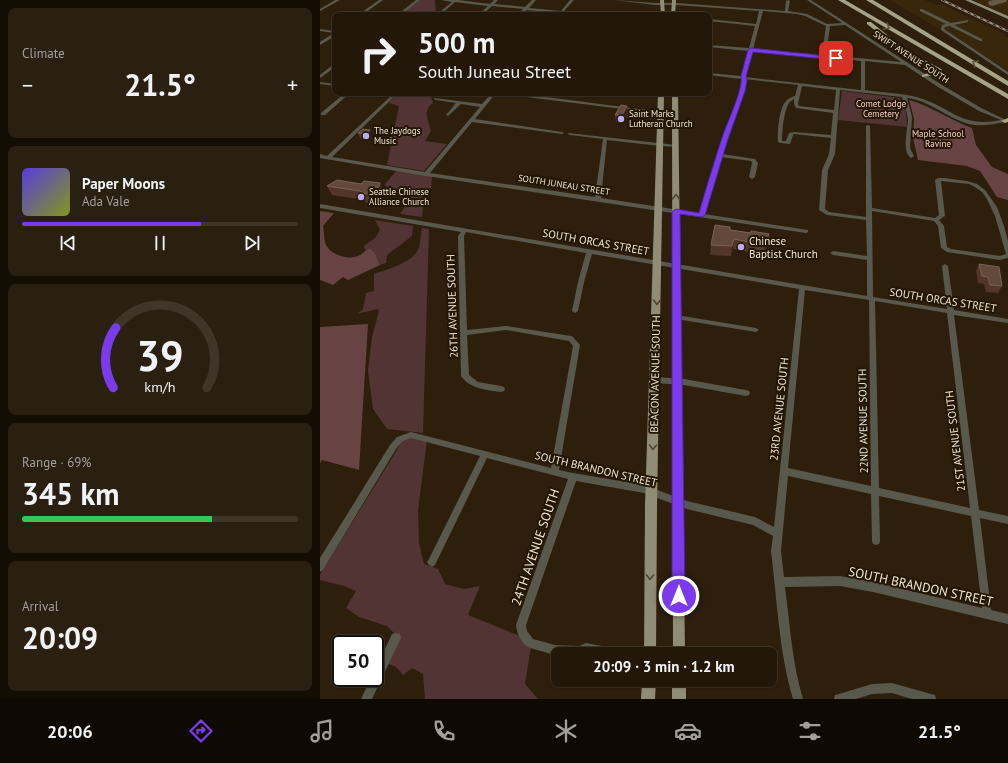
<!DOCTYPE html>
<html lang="en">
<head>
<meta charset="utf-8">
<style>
  :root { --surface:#221708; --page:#2a2012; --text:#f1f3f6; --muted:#a29f9c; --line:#3f3629; --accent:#7c3aed }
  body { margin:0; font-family:"PT Sans",sans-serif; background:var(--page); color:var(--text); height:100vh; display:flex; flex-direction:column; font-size:15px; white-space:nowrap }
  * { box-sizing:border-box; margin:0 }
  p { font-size:13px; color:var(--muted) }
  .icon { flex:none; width:22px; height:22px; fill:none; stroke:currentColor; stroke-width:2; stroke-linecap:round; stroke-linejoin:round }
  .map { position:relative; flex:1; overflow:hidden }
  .sheet { display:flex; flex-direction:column; gap:8px; padding:8px; background:#130d04; width:320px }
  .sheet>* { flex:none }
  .hud { position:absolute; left:12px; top:12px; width:380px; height:84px; border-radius:8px; box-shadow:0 1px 3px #0004,0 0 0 1px var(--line); background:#221708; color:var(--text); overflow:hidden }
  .speed { position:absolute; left:12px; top:635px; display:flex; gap:8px; font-size:20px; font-weight:700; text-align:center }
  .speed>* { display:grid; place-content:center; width:52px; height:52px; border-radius:50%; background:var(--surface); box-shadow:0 1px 3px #0004,0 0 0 1px var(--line); line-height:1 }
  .speed .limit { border:2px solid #111; border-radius:6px; background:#fff; color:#111 }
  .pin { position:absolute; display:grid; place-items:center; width:34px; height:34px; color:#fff; margin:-17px; border-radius:8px; box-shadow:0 2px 6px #0006 }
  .me { position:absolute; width:44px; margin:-22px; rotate:0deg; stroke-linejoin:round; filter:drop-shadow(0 0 3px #0008) }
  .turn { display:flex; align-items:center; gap:14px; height:84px; padding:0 20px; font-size:18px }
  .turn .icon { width:52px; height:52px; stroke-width:2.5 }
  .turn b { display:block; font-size:28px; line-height:34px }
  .big { font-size:30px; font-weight:700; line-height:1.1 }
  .sheet .card { flex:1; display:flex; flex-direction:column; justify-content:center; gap:6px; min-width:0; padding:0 14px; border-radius:8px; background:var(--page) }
  .sheet .dial { align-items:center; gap:0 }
  .dial svg { height:104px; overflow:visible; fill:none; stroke:var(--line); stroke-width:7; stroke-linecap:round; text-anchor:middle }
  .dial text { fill:var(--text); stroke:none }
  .song { display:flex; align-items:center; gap:12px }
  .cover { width:48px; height:48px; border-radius:6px; background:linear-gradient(135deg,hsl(250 70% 55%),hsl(70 70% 35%)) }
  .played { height:4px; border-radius:2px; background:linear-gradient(90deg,var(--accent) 65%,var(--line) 65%) }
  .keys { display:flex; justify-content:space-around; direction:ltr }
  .heat { display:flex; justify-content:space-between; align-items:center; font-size:22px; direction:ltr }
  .charge { height:6px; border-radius:3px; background:linear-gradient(90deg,#34c759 69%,var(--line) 0) }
  .trip { position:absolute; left:231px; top:647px; width:226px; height:40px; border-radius:8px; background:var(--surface); box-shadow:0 1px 3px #0004,0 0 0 1px var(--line); font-weight:700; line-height:40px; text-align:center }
  .menu { display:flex; height:64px; justify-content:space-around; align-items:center; background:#0e0903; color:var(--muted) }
  .menu .icon { width:28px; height:28px }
  .menu .current { color:var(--accent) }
  .menu b { font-size:18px; color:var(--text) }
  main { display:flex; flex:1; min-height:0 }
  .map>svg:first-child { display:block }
  .built { fill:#39270c }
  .green { fill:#523434 }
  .forest { fill:#674343 }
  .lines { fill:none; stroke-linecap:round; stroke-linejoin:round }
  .taxiway { fill:#665948; fill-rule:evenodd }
  .minor { fill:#59584d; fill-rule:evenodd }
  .major { fill:#908d76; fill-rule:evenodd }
  .highway { fill:#a5a287; fill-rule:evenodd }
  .rail-casing { stroke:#9e9384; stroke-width:2 }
  .rail { stroke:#231603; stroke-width:1; stroke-dasharray:3.5; stroke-linecap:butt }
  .wall { fill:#523628 }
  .shaded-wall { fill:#3c2515 }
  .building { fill:#63493b; stroke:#796254 }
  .oneway { stroke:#5e553e }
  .oneway2 { stroke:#4f4631 }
  .route { fill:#7c3aed; stroke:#51269a }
  .poi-dot { fill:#bcaaf5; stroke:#231603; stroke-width:1.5 }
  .labels { text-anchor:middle; stroke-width:4; stroke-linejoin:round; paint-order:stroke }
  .far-street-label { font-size:9px; fill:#efe6da; stroke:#231603 }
  .far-park-label { font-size:9px; fill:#facfcf; stroke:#231603 }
  .far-poi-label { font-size:9px; fill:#efe6da; stroke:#231603; text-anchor:start }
  .poi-label { font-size:11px; fill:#efe6da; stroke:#231603; text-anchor:start }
  .street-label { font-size:11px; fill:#efe6da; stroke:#231603 }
  .near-street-label { font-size:13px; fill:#efe6da; stroke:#231603 }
</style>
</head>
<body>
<main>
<section class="sheet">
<div class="card"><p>Climate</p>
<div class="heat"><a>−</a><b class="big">21.5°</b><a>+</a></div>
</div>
<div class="card">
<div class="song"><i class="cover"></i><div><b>Paper Moons</b><p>Ada Vale</p></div></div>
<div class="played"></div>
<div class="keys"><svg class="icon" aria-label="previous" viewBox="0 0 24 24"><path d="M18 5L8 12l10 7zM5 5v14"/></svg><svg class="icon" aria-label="pause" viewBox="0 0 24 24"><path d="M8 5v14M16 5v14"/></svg><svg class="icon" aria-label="next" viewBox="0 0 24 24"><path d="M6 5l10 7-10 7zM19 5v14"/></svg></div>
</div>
<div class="card dial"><svg viewBox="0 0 100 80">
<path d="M14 69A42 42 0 1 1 86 69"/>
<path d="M14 69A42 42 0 0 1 16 23" stroke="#7c3aed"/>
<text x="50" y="56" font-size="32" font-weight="700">39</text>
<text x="50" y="72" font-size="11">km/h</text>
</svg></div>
<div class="card"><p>Range · 69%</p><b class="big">345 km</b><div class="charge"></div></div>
<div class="card"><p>Arrival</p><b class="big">20:09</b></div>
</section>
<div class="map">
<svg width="688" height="699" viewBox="0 0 688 699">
  <rect width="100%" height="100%" fill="#2d1f0b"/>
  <!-- built -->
  <path class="built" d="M570,0H605L616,5L622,4L686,35H683L688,38V70Z
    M652,0H688V16Z"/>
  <!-- green -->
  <path class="green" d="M99,0H115L116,15H87L84,13Z
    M522,91L580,98L586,111L587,127L518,120Z
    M78,93H110L113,103C102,111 108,120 111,131L105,141L127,144L104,171L67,165L79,106L69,103Z
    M302,110L335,115L332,119L306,118L308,112H301Z
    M77,170L112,176L111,188L104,192L102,217L80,214L93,195L68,194L65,184Z
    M55,220L93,226L92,236L67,255L66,263L60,265L55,253L50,248L45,250L44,246L55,238L60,230Z
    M102,228L109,229L103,433L67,429L53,409L48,371L52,337L59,311L57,309L37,314L43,309L46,293L54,291V274C68,269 91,263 98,250C101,244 100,235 102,228Z
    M94,437L107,440L98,510L99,543L104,564L118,569L125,584L144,589L160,586L148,615L200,636L211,646L205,684L218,699H105L103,674L92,668L83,675L76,667L69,664L79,638L67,626L39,617L26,608L36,591L24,586L0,580V575L83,440Z"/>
  <!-- forest -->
  <path class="forest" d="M589,100C611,106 630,120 652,128L656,145L672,167L688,174V200L677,197L660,171L647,166L598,160L593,138L594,119Z
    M0,211L14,213L3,226C4,231 4,240 6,245C11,255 30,261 40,255C44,253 45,250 50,248L55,253L60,265L28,280L23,277L13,285L0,280Z
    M48,324L39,470L2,460L0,463V327Z"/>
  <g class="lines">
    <!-- taxiway -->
    <path class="taxiway" d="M673,0H687L686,2L672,6L669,5L668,3L669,1Z"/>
    <!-- minor -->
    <path class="minor" d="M15,0H20L0,11V9Z
      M59,0H63L42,15H38Z
      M96,0H100L81,15H77Z
      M121,0H138L170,4L174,0H178L174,4L205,7L212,0H216L209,8L241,11L250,0H254L244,11L271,15L241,14L207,10L202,15H198L203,9L172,6L162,15H158L168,6L135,2L120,15H116L132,2Z
      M293,0L335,3H357L465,11L466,1L468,0L470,1L468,11L487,14L507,24L522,23L487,0H491L622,85L663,109L688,121L686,122C673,124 662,127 649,124C627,118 609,100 587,98L592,117L590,148L594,156L591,158C581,152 588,129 588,119C587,112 584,104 582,97L520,90L515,154L508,170L505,209L509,212L546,217V126L548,125L550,126L552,208L615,218L619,215L615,180L618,178H624L647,181L657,184L665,190L677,207L684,226L688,241V258L680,260L627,252L621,248L618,226L614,221L552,211L553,297L627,309L622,266L625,264L628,266L634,310L688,319V323L634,315L659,510L688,516V524L660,518L671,610L688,614V624L553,592L520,586L465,587C470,624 472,663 483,699H473C459,652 457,599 451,551L453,536L433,525L367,509L324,493L256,481L206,625L207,631L213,639L235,645L259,646L266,643L298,649L302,650L303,654L266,653L235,655L210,648C201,644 197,634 196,625L248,479L167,458L115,565L112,567L109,565L107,562L109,559L160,456L91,438L83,441L76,449L3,570L0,572V558L70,445L77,437L91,432L231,468L253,346L249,341L186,330L147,335L149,375L158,382L181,386L184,387L185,389L184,391L181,392C167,390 150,389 141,376L138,236L141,232L0,208V204L547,296V260L513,255L510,253L513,251L547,256L546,220L507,215L499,210L502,170L509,154L511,138L474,134L473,135L470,144L460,143L458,142C457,132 459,108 466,101C469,98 472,97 475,96L478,85L425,79L422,98L402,154L435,159L438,163L435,177L432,179L429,177L432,163L431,161L401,157L384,214L488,230V232L486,233L106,176L0,158V154L7,156L71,96L65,93H72L76,95L12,157L105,172L160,107L141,104L128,116L126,115L136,103L116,100L114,99V98L162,104L172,93H176L155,119L242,132L244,133L242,134L152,122L110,173L275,197L283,139L250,135L248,134V133L356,145H358V147L340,146L287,140L281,198L379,213C386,191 392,169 399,147C406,128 422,99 421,79L389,75V73L421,76L428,51L389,47V45L429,48L435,26L389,21V19L436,24L439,11L357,5H335ZM443,11L477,14L485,16L506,26L502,55L433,49ZM525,25L581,62L506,55L510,26ZM432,51L541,61V90L425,77ZM545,61L585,65L618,87L659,111L681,120C642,128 633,109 600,98C583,93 563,93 545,90ZM482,86L516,90L514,110L479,106L478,104ZM474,99V104L476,108L513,113L511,135L474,132L469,133L466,141H462C462,132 464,110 469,103C470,101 473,100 474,99ZM621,181L649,184L655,187L662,192L667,199L675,216L686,254L680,256L631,249L627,247L624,226L619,220L625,216ZM146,232L266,253L258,282L252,311L255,313L258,311L264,282L272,254L479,289L454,527L435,517L367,501L324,485L253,473L239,470L260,345L253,337L251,336L186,326L147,330L144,236ZM485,290L549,300L551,486L468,468ZM555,301L627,313L650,508L559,488ZM468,476L551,494L552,541L553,544L556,545L559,544L560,541L559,496L651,516L662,608L553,582L520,576L464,577L461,551Z
      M600,9H602L631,23L648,20V22L634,25L662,39V41H660L630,26L625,27L624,29L688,72V75L621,30L622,25L626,24L600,11Z
      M0,29L15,31V36L0,45V42L14,33L0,31Z
      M14,64H15V67L0,78V75Z
      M0,82L15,84V86L0,84Z
      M25,93H30L5,115H1V113Z
      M181,93H194L335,111L355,112L357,113L355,114L335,113L183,94Z
      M354,315H356L436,328L439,330L436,332L356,319H354L353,317Z
      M335,377L364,379L426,390L429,391L430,393L429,395L426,396L364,385L335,383L332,382L331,380L332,378Z
      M76,633L80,634L81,638L52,699H41L51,678H55V670L72,634Z
      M572,683L611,694L615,695L616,699H592L572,693L552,694L536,699H514L515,695L519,694L552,684Z"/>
    <!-- major -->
    <path class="major" d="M340,0H344L345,15H341Z
      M352,0H356L355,15H351Z
      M645,0H651L688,16V19Z
      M338,93H344L337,506L336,654H324L325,506Z
      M352,93H358L365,654H353Z
      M322,680H336L335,699H321Z
      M352,680H366V699H352Z"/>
    <!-- highway -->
    <path class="highway" d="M518,0H525L688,94V99Z
      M546,0H553L688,81V86Z
      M547,22H551L586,50L621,69L622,70L619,74L602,77V75L615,71L582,52L547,24Z
      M688,118V122L685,123L681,121Z"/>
    <!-- rail casing -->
    <g class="rail-casing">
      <path id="rail" d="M622,0L688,31"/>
    </g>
    <!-- rail -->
    <use href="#rail" class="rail"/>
  </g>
  <!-- wall -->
  <path class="wall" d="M308,113L303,122H296L295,115Z
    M38,133L51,134L47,139L40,138Z
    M60,183L64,193L63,196L56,199L52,203H46L45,200L12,195L7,186Z
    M410,227V230L431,233L448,244L444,255L413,249L411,256L390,255L391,245Z
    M659,264L682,286L678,293L666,292L664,284L658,283L656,271Z"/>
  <!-- shaded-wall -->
  <path class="shaded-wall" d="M307,106L308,113L303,122L302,115Z
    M50,130L51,134L47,139L45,134Z
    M60,183L64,193L63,196L56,199L52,203L48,194Z
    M449,234L448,244L444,255L445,245Z
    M414,239L413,249L411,256L412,246Z"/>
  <!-- building -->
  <path class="building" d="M301,105L307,106L302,115H295Z
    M43,129L50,130L45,134L38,133Z
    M17,180L41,184L44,181L60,183L59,187L52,189L48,194L42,193L40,191L7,186Z
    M395,225L410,227V230L431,233V231L449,234L445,245L414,239L412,246L391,245Z
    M659,264L679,267L682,286L670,285L668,277L662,276Z"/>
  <!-- one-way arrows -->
  <defs><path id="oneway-chevron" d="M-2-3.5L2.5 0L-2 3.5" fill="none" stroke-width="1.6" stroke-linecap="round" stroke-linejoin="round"/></defs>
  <g class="oneway">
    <use href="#oneway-chevron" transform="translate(567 27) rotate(31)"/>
    <use href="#oneway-chevron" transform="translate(655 63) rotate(-149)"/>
  </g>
  <g class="oneway2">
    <use href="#oneway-chevron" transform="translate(356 197) rotate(-90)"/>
    <use href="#oneway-chevron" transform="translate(337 302) rotate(91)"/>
    <use href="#oneway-chevron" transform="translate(333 447) rotate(91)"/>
    <use href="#oneway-chevron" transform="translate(330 577) rotate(91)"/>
  </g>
  <!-- route -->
  <path class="route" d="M431,48L516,57L519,58L516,60L433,52L426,76L427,80L425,91L408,139L385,215L382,217L360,214L365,596L363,601L359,603L354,601L352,596V212L356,209L379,213C386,188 394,163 402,138C406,125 424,88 421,76L428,50Z"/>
  <!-- markers -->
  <g class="poi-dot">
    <circle cx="301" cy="119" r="4"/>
    <circle cx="46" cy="136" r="4"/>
    <circle cx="41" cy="197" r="4"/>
    <circle cx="421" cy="247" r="4"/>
  </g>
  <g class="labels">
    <!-- far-street labels -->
    <g class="far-street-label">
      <text transform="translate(591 57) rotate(33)" y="3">SWIFT AVENUE SOUTH</text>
      <text transform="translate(244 185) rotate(9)" y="3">SOUTH JUNEAU STREET</text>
    </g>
    <!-- far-park labels -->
    <g class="far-park-label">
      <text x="561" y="107">Comet Lodge<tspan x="561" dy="10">Cemetery</tspan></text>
      <text x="618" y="137">Maple School<tspan x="618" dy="10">Ravine</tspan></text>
    </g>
    <!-- far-poi labels -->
    <g class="far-poi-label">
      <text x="309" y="117">Saint Marks<tspan x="309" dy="10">Lutheran Church</tspan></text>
      <text x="54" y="134">The Jaydogs<tspan x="54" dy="10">Music</tspan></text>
      <text x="49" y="195">Seattle Chinese<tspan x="49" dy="10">Alliance Church</tspan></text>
    </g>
    <!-- poi labels -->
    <g class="poi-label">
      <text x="429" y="245">Chinese<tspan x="429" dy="13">Baptist Church</tspan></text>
    </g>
    <!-- street labels -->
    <g class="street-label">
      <text transform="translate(276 242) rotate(10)" y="4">SOUTH ORCAS STREET</text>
      <text transform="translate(623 300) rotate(9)" y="4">SOUTH ORCAS STREET</text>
      <text transform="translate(132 306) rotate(-92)" y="4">26TH AVENUE SOUTH</text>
      <text transform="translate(335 374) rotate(-89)" y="4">BEACON AVENUE SOUTH</text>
      <text transform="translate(459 409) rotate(-84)" y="4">23RD AVENUE SOUTH</text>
      <text transform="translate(543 421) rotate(-91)" y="4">22ND AVENUE SOUTH</text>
      <text transform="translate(635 441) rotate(-97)" y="4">21ST AVENUE SOUTH</text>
      <text transform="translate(276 469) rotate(13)" y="4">SOUTH BRANDON STREET</text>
    </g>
    <!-- near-street labels -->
    <g class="near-street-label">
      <text transform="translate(215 547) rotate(-71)" y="5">24TH AVENUE SOUTH</text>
      <text transform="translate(601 586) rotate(12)" y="5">SOUTH BRANDON STREET</text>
    </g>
  </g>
</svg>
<div class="speed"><div class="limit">50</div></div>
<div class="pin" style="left:516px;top:58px;background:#d93025"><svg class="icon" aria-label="arrive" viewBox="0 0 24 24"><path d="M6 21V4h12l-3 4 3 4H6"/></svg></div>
<svg class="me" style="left:359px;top:596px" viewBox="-20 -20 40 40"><circle r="17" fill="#7c3aed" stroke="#fff" stroke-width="3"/><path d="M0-11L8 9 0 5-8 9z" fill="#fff"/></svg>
<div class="trip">20:09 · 3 min · 1.2 km</div>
<div class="hud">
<div class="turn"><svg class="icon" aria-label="right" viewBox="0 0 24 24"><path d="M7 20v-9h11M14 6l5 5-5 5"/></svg><div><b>500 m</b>South Juneau Street</div></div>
</div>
</div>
</main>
<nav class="menu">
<b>20:06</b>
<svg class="icon current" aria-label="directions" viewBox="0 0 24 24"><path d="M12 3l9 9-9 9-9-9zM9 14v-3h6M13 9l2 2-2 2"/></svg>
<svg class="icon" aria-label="music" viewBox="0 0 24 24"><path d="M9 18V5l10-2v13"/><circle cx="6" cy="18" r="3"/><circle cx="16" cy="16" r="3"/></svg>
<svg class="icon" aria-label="phone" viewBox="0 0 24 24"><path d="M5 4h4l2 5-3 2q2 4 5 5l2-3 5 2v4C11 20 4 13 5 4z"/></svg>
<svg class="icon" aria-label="climate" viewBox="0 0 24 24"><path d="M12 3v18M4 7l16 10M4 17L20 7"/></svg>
<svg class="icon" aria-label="car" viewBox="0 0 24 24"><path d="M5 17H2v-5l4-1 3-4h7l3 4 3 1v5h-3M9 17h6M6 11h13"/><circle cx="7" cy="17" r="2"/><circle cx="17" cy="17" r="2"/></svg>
<svg class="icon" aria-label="filters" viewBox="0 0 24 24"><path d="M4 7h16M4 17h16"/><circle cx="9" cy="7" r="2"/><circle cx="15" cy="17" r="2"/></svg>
<b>21.5°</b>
</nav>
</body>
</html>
